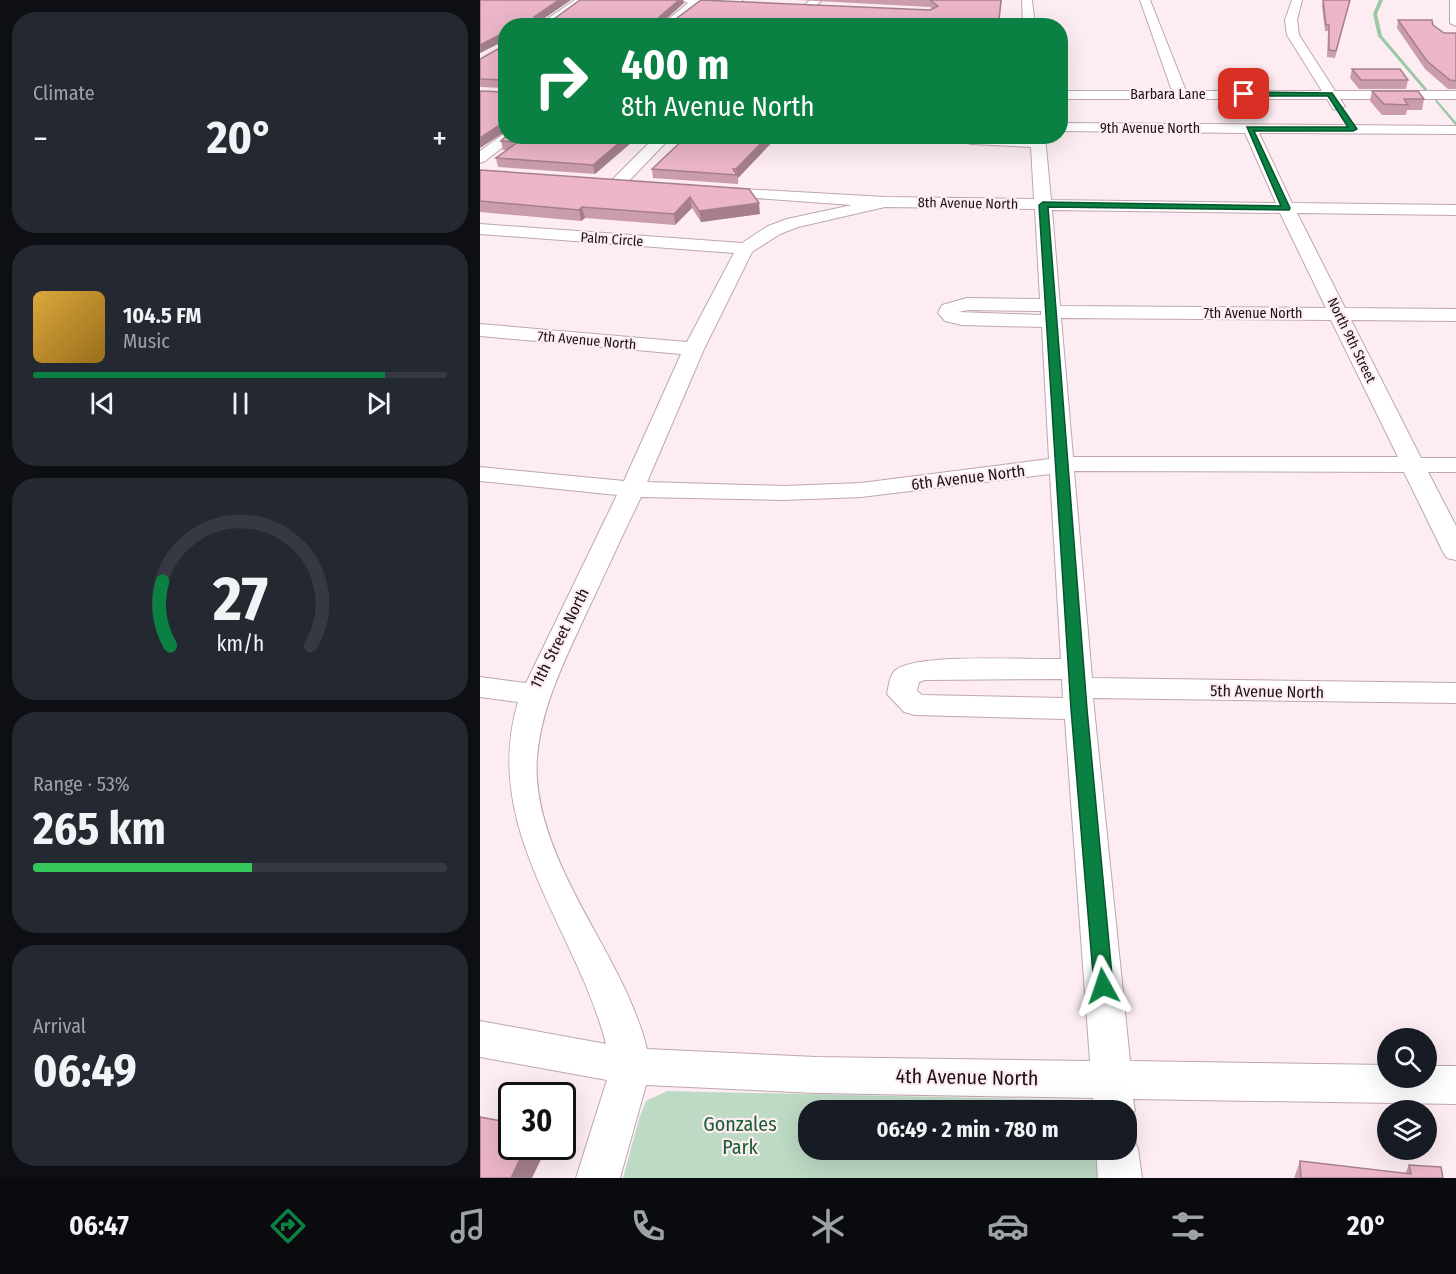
<!DOCTYPE html>
<html lang="en">
<head>
<meta charset="utf-8">
<style>
  :root { --surface:#171b24; --page:#242831; --text:#f1f3f6; --muted:#9ea1a6; --line:#363941; --accent:#0b8043 }
  body { margin:0; font-family:"Fira Sans Condensed",sans-serif; background:var(--page); color:var(--text); height:100vh; display:flex; flex-direction:column; font-size:22px; white-space:nowrap }
  * { box-sizing:border-box; margin:0 }
  p { font-size:20px; color:var(--muted) }
  .icon { flex:none; width:33px; height:33px; fill:none; stroke:currentColor; stroke-width:2; stroke-linecap:round; stroke-linejoin:round }
  .map { position:relative; flex:1; overflow:hidden }
  .panel { display:flex; flex-direction:column; gap:12px; padding:12px; background:#0d0f14; width:480px }
  .panel>* { flex:none }
  .top-card { position:absolute; left:18px; top:18px; width:570px; height:126px; border-radius:24px; box-shadow:0 6px 24px #0002; background:#0b8043; color:#fff; overflow:hidden }
  .fabs { position:absolute; left:897px; top:1028px; display:grid; gap:12px }
  .fabs a { display:grid; place-items:center; width:60px; height:60px; border-radius:50%; background:var(--surface); box-shadow:0 6px 24px #0002; font-size:30px }
  .speed { position:absolute; left:18px; top:1082px; display:flex; gap:12px; font-size:30px; font-weight:700; text-align:center }
  .speed>* { display:grid; place-content:center; width:78px; height:78px; border-radius:50%; background:var(--surface); box-shadow:0 6px 24px #0002; line-height:1 }
  .speed .limit { border:3px solid #111; border-radius:9px; background:#fff; color:#111 }
  .pin { position:absolute; display:grid; place-items:center; width:51px; height:51px; color:#fff; margin:-26px; border-radius:12px; box-shadow:0 3px 9px #0006 }
  .me { position:absolute; width:66px; margin:-33px; rotate:355deg; stroke-linejoin:round; filter:drop-shadow(0 0 4px #0008) }
  .turn { display:flex; align-items:center; gap:21px; height:126px; padding:0 24px; font-size:27px }
  .turn .icon { width:78px; height:78px; stroke-width:2.5 }
  .turn b { display:block; font-size:42px; line-height:51px }
  .big { font-size:45px; font-weight:700; line-height:1.1 }
  .panel .tile { flex:1; display:flex; flex-direction:column; justify-content:center; gap:9px; min-width:0; padding:0 21px; border-radius:24px; background:var(--page) }
  .panel .dial { align-items:center; gap:0 }
  .dial svg { height:156px; overflow:visible; fill:none; stroke:var(--line); stroke-width:7; stroke-linecap:round; text-anchor:middle }
  .dial text { fill:var(--text); stroke:none }
  .song { display:flex; align-items:center; gap:18px }
  .cover { width:72px; height:72px; border-radius:9px; background:linear-gradient(135deg,hsl(40 70% 55%),hsl(40 70% 35%)) }
  .played { height:6px; border-radius:3px; background:linear-gradient(90deg,var(--accent) 85%,var(--line) 85%) }
  .keys { display:flex; justify-content:space-around; direction:ltr }
  .heat { display:flex; justify-content:space-between; align-items:center; font-size:33px; direction:ltr }
  .charge { height:9px; border-radius:4px; background:linear-gradient(90deg,#34c759 53%,var(--line) 0) }
  .trip { position:absolute; left:318px; top:1100px; width:339px; height:60px; border-radius:24px; background:var(--surface); box-shadow:0 6px 24px #0002; font-weight:700; line-height:60px; text-align:center }
  .menu { display:flex; height:96px; justify-content:space-around; align-items:center; background:#090b0e; color:var(--muted) }
  .menu .icon { width:42px; height:42px }
  .menu .selected { color:var(--accent) }
  .menu b { font-size:27px; color:var(--text) }
  main { display:flex; flex:1; min-height:0 }
  .map>svg:first-child { display:block }
  .green { fill:#bddac4 }
  .lines { fill:none; stroke-linecap:round; stroke-linejoin:round }
  .stream { fill:#99c8a5; fill-rule:evenodd }
  .street-casing { stroke:#bfa6af; stroke-width:2 }
  .street { fill:#fff; fill-rule:evenodd }
  .wall { fill:#cb9cae }
  .shaded-wall { fill:#a57f8d }
  .building { fill:#ecb5ca; stroke:#a57f8d; stroke-width:1.5 }
  .route { fill:#0b8043; stroke:#07532c; stroke-width:1.5 }
  .labels { text-anchor:middle; stroke-width:4.5; stroke-linejoin:round; paint-order:stroke }
  .far-street-label { font-size:14px; fill:#1b1216; stroke:#fdedf2 }
  .street-label { font-size:16px; fill:#1b1216; stroke:#fdedf2 }
  .near-street-label { font-size:20px; fill:#1b1216; stroke:#fdedf2 }
  .near-park-label { font-size:20px; fill:#155d33; stroke:#fdedf2 }
</style>
</head>
<body>
<main>
<section class="panel">
<div class="tile"><p>Climate</p>
<div class="heat"><a>−</a><b class="big">20°</b><a>+</a></div>
</div>
<div class="tile">
<div class="song"><i class="cover"></i><div><b>104.5 FM</b><p>Music</p></div></div>
<div class="played"></div>
<div class="keys"><svg class="icon" aria-label="previous" viewBox="0 0 24 24"><path d="M18 5L8 12l10 7zM5 5v14"/></svg><svg class="icon" aria-label="pause" viewBox="0 0 24 24"><path d="M8 5v14M16 5v14"/></svg><svg class="icon" aria-label="next" viewBox="0 0 24 24"><path d="M6 5l10 7-10 7zM19 5v14"/></svg></div>
</div>
<div class="tile dial"><svg viewBox="0 0 100 80">
<path d="M14 69A42 42 0 1 1 86 69"/>
<path d="M14 69A42 42 0 0 1 10 36" stroke="#0b8043"/>
<text x="50" y="56" font-size="32" font-weight="700">27</text>
<text x="50" y="72" font-size="11">km/h</text>
</svg></div>
<div class="tile"><p>Range · 53%</p><b class="big">265 km</b><div class="charge"></div></div>
<div class="tile"><p>Arrival</p><b class="big">06:49</b></div>
</section>
<div class="map">
<svg width="976" height="1178" viewBox="0 0 976 1178">
  <rect width="100%" height="100%" fill="#fdedf2"/>
  <!-- green -->
  <path class="green" d="M187,1091L591,1100L606,1110H328V1149H620L622,1178H143L159,1119L166,1101Z"/>
  <g class="lines">
    <!-- stream -->
    <path class="stream" d="M899,0H903L897,14L902,36L947,89V91H945L898,36L893,14Z
      M956,99L976,122V126L955,101Z"/>
    <!-- street casing -->
    <g class="street-casing">
      <path id="street" d="M95,0H107L71,26H57Z
        M202,0H261L263,2C251,11 233,0 221,5C202,13 204,26 180,26L208,3Z
        M330,0H342L315,26H302Z
        M542,0H552L555,26H543Z
        M660,0H670L706,91H842L807,35L805,20L812,0H822L817,20L819,35L855,91H976V99H860L865,106L858,110L853,109L847,99H580V91H692Z
        M970,0H976V26L970,23Z
        M580,123L976,126V134L779,133L812,203L976,205V215L817,213L865,308L976,309V321L871,320L941,458H976V472H948L976,526V560L967,558L963,552L924,472L594,471L612,678L976,683V703L613,698L650,1061L908,1065V1077H946V1066H976V1104L653,1099L655,1110L646,1124V1110H613V1098L336,1093L166,1085L140,1178H96L127,1080L0,1057V1021L126,1044C97,929 0,829 38,702L0,697V677L46,683L137,495L0,481V467L144,481L201,354L0,336V324L207,342L254,253L0,234V224L262,243L288,226L307,219L372,205L234,195L228,193L226,190L228,187L405,197L554,199L551,147L492,144L487,143L485,140L486,136H565L571,200L796,203L765,133L580,131ZM405,207L555,209L560,299L487,298L462,305L458,313L465,321L482,325L562,327L569,459L381,483L304,486L167,482L224,349L272,252L300,234L318,227ZM572,210L800,213L846,308L580,306ZM488,310L561,311V315L478,312ZM581,318L851,320L918,457H593ZM570,474L581,659C546,660 442,653 417,669C409,674 409,686 407,694L424,712L435,715L585,719L610,1061L336,1057L167,1049C151,985 111,931 84,872C68,837 54,797 57,758C61,707 84,662 105,616C124,576 142,536 161,497L304,500L381,497ZM582,679L583,698L442,695L437,691L439,682L445,680Z
        M25,133L26,136H37L5,161L0,163V151Z
        M176,136H192L144,186H132L130,183L132,180Z
        M646,1132L652,1135L658,1149L662,1178H618L616,1149H646Z"/>
    </g>
    <!-- street -->
    <use href="#street" class="street"/>
  </g>
  <!-- wall -->
  <path class="wall" d="M0,0H91L61,20L71,21L204,3L184,21L450,10L453,9L450,7L318,0H522L519,22L26,26V131L0,148V91L24,92L25,88L0,87V59L25,45V40L0,53Z
    M843,0H870L855,58L847,57L848,31H845L842,6Z
    M918,20L953,25L964,33H976V89H968L945,69L917,28Z
    M872,69L928,80L926,89H879L870,78Z
    M892,91L944,99L942,110H927L926,115H902L890,101Z
    M159,136L115,174L18,167L16,158L27,150H23L21,141Z
    M207,136H298L258,178V184L173,178L172,169Z
    M0,170L269,189L280,214L221,222L212,208L195,225L105,218L101,221L0,212Z
    M820,1161L925,1174L929,1165L963,1178H814Z"/>
  <!-- shaded-wall -->
  <path class="shaded-wall" d="M79,0H91L56,24L54,20V17Z
    M199,0H203L204,3L178,26L177,19Z
    M25,32L26,40L0,53V45Z
    M24,122L26,131L0,148V138Z
    M147,136H159L115,174L113,165Z
    M288,136H298L258,178L256,169Z
    M431,136H446L431,140Z
    M210,197L212,208L195,225L194,214Z
    M279,203L280,214L221,222L219,211Z
    M102,207L105,218L101,221L99,210Z
    M46,1146H63L65,1151L52,1178H31Z"/>
  <!-- building -->
  <path class="building" d="M0,0H79L54,17V20L71,21L100,0H199L177,19L179,21H193L221,0L450,10L458,6L450,0H521L519,20L520,26H26V81L24,80L0,79V59L25,45V32L0,45Z
    M843,0H870L856,51L849,50V25H846Z
    M918,20H952L953,25L964,33H976V81L970,80L947,61Z
    M872,69H920L928,80H881Z
    M26,86V125L24,122L0,138V91L24,92Z
    M892,91H938L944,99H924L928,105L904,104Z
    M26,136H147L113,165L16,158L38,142L21,141Z
    M207,136H288L256,169H253L257,175L172,169Z
    M0,170L269,189L279,203L219,211L210,197L194,214L102,207L99,210L0,201Z
    M0,1117L32,1123V1146H46L31,1178H0Z
    M820,1161L931,1174L929,1165L961,1167L963,1178H821Z"/>
  <!-- route -->
  <path class="route" d="M764,92L852,93L877,129L873,131H774L810,208L809,210L568,207L607,709L633,986L630,992L623,994L616,992L614,986L591,709L559,205L563,202L801,206L767,127H868L848,96H762Z"/>
  <g class="labels">
    <!-- far-street labels -->
    <g class="far-street-label">
      <text x="688" y="99">Barbara Lane</text>
      <text x="670" y="133">9th Avenue North</text>
      <text transform="translate(488 203) rotate(1)" y="5">8th Avenue North</text>
      <text transform="translate(132 239) rotate(4)" y="5">Palm Circle</text>
      <text x="773" y="318">7th Avenue North</text>
      <text transform="translate(107 340) rotate(5)" y="5">7th Avenue North</text>
      <text transform="translate(872 340) rotate(64)" y="5">North 9th Street</text>
    </g>
    <!-- street labels -->
    <g class="street-label">
      <text transform="translate(488 477) rotate(-7)" y="6">6th Avenue North</text>
      <text transform="translate(79 638) rotate(-63)" y="6">11th Street North</text>
      <text transform="translate(787 691) rotate(1)" y="6">5th Avenue North</text>
    </g>
    <!-- near-street labels -->
    <g class="near-street-label">
      <text transform="translate(487 1077) rotate(1)" y="7">4th Avenue North</text>
    </g>
    <!-- near-park labels -->
    <g class="near-park-label">
      <text x="260" y="1131">Gonzales<tspan x="260" dy="23">Park</tspan></text>
    </g>
  </g>
</svg>
<div class="fabs">
<a><svg class="icon" aria-label="search" viewBox="0 0 24 24"><circle cx="10" cy="10" r="6"/><path d="M15 15l6 6"/></svg></a>
<a><svg class="icon" aria-label="layers" viewBox="0 0 24 24"><path d="M12 4l9 5-9 5-9-5zM3 14l9 5 9-5"/></svg></a>
</div>
<div class="speed"><div class="limit">30</div></div>
<div class="pin" style="left:764px;top:94px;background:#d93025"><svg class="icon" aria-label="arrive" viewBox="0 0 24 24"><path d="M6 21V4h12l-3 4 3 4H6"/></svg></div>
<svg class="me" style="left:623px;top:986px" viewBox="-20 -20 40 40"><path d="M0-17L14 15 0 8-14 15z" fill="#0b8043" stroke="#fff" stroke-width="4"/></svg>
<div class="trip">06:49 · 2 min · 780 m</div>
<div class="top-card">
<div class="turn"><svg class="icon" aria-label="right" viewBox="0 0 24 24"><path d="M7 20v-9h11M14 6l5 5-5 5"/></svg><div><b>400 m</b>8th Avenue North</div></div>
</div>
</div>
</main>
<nav class="menu">
<b>06:47</b>
<svg class="icon selected" aria-label="directions" viewBox="0 0 24 24"><path d="M12 3l9 9-9 9-9-9zM9 14v-3h6M13 9l2 2-2 2"/></svg>
<svg class="icon" aria-label="music" viewBox="0 0 24 24"><path d="M9 18V5l10-2v13"/><circle cx="6" cy="18" r="3"/><circle cx="16" cy="16" r="3"/></svg>
<svg class="icon" aria-label="phone" viewBox="0 0 24 24"><path d="M5 4h4l2 5-3 2q2 4 5 5l2-3 5 2v4C11 20 4 13 5 4z"/></svg>
<svg class="icon" aria-label="climate" viewBox="0 0 24 24"><path d="M12 3v18M4 7l16 10M4 17L20 7"/></svg>
<svg class="icon" aria-label="car" viewBox="0 0 24 24"><path d="M5 17H2v-5l4-1 3-4h7l3 4 3 1v5h-3M9 17h6M6 11h13"/><circle cx="7" cy="17" r="2"/><circle cx="17" cy="17" r="2"/></svg>
<svg class="icon" aria-label="filters" viewBox="0 0 24 24"><path d="M4 7h16M4 17h16"/><circle cx="9" cy="7" r="2"/><circle cx="15" cy="17" r="2"/></svg>
<b>20°</b>
</nav>
</body>
</html>
